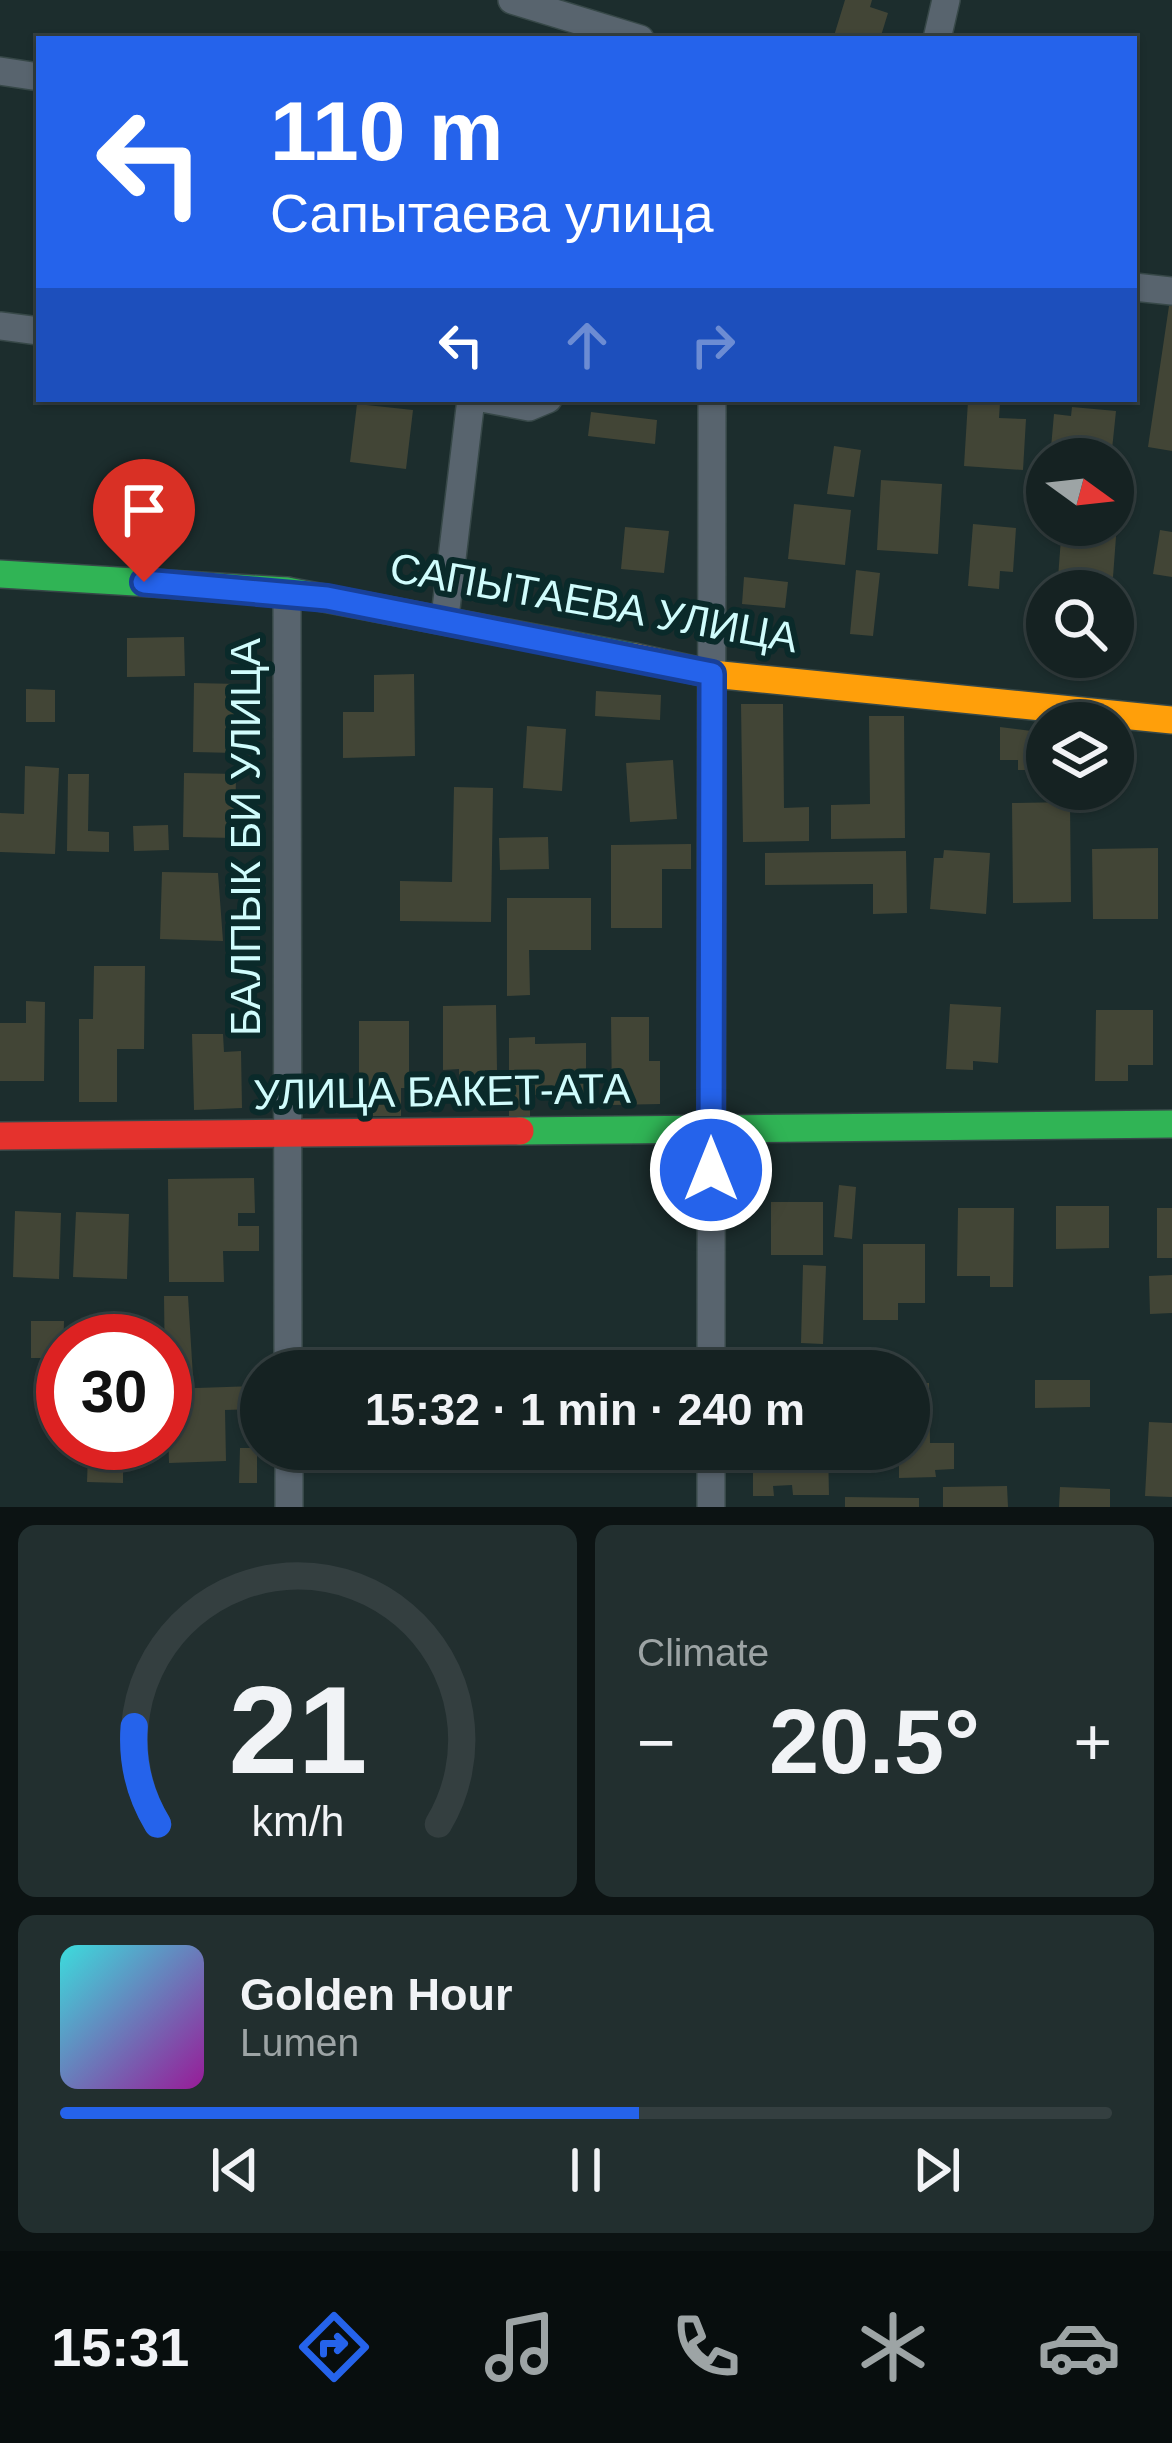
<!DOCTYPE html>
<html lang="en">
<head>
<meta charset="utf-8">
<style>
  :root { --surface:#152222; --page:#222f2f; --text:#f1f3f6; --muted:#9da4a5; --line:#343f40; --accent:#2563eb }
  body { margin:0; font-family:Arial,sans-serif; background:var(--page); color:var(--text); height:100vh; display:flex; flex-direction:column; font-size:45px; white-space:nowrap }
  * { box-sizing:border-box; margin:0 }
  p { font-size:39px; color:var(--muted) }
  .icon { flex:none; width:66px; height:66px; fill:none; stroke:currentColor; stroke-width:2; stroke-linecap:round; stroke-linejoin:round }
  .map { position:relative; height:1507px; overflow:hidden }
  .sheet { display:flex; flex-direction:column; gap:18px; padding:18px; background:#0c1313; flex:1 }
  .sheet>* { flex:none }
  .guide { position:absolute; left:36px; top:36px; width:1101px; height:366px; border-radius:0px; box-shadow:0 3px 9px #0004,0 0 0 3px var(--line); background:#2563eb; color:#fff; overflow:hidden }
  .needle { width:78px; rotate:105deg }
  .controls { position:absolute; left:1026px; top:438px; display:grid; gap:24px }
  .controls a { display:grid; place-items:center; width:108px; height:108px; border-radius:50%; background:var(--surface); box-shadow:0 3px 9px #0004,0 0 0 3px var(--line); font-size:60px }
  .speed { position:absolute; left:36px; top:1314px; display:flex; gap:24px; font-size:60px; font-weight:700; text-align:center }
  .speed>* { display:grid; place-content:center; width:156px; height:156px; border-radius:50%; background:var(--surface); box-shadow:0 3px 9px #0004,0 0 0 3px var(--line); line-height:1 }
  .speed .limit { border:18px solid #d22; background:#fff; color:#111 }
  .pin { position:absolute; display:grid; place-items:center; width:102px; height:102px; color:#fff; margin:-123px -51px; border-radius:50% 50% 50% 0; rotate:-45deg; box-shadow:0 0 12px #0007 }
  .pin .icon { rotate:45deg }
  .me { position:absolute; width:132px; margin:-66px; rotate:0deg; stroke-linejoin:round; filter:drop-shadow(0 0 9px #0008) }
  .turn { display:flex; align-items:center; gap:42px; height:252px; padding:0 36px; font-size:54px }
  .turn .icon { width:156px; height:156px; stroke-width:2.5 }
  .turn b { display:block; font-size:84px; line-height:102px }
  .lanes { display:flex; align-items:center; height:114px; padding:0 36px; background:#0003; justify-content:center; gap:60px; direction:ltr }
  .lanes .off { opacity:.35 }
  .big { font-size:90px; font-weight:700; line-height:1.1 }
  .sheet .card { flex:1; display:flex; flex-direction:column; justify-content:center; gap:18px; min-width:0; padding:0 42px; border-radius:18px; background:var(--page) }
  .sheet .dial { align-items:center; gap:0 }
  .dial svg { height:312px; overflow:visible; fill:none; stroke:var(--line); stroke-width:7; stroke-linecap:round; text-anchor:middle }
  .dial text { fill:var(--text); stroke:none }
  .song { display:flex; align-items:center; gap:36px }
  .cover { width:144px; height:144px; border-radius:18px; background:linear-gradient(135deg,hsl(180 70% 55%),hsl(300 70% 35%)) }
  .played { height:12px; border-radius:6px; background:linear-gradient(90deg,var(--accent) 55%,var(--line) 55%) }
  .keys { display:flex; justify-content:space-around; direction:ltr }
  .heat { display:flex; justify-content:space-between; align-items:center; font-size:66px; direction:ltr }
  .sheet .tiles { flex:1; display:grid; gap:18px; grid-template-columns:1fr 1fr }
  .card:last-child { grid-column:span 2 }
  .trip { position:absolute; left:240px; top:1350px; width:690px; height:120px; border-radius:60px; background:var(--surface); box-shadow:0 3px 9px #0004,0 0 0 3px var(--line); font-weight:700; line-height:120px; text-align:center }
  .tabs { display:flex; height:192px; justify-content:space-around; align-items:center; background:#080e0e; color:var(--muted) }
  .tabs .icon { width:84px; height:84px }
  .tabs .selected { color:var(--accent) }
  .tabs b { font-size:54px; color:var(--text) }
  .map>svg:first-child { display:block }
  .building { fill:#424536 }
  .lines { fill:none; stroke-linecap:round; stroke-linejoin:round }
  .street-casing { stroke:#374848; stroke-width:30 }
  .fast-casing { stroke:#374848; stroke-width:30 }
  .slow-casing { stroke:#374848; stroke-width:30 }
  .jam-casing { stroke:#374848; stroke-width:30 }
  .street { stroke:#58646e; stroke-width:27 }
  .fast { stroke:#30b455; stroke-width:27 }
  .slow { stroke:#ff9f0a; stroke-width:27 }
  .jam { stroke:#e5322d; stroke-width:27 }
  .route-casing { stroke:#184099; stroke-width:30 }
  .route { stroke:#2563eb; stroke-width:21 }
  .labels { text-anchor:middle; stroke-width:12; stroke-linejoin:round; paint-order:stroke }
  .street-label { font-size:42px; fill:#d0fcfc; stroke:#0a2a2a }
</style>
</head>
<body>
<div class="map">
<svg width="1172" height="1507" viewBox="0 0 1172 1507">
  <rect width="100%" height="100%" fill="#1c2d2d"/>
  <!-- building -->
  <path class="building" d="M845,0H872L870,7L888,13L880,39H833Z
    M1169,306H1172V451L1148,447Z
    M968,401L1000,403L999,418L1026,419L1023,470L964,466Z
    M357,404L413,410L406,469L350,462Z
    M1072,407L1116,411L1111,459H1050L1054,414L1071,416Z
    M591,412L657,420L655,444L588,436Z
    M834,446L861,450L854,497L827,494Z
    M881,480L942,484L938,554L877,550Z
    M1113,496H1119L1113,577L1085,575L1084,591H1057L1062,525H1113Z
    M794,504L851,510L845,565L788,559Z
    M973,524L1016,528L1013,572L1000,571L999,589L968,586Z
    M625,527L669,531L664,573L621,569Z
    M1160,530L1172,532V577L1153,574Z
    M856,570L880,573L873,636L850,634Z
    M744,577L788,582L785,608L742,604Z
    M184,637L185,676L127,677V638Z
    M414,674L415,756L343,758V712H374V675Z
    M194,683L238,684L236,753L193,752Z
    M26,689L55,690V722H26Z
    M596,691L661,695L660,720L595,716Z
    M741,704H783L784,808L809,807V841L743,842Z
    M869,716H904L905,838L831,839V805L870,804Z
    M527,726L566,729L562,791L523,788Z
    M1000,727L1047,733V770H1018V760H1000Z
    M673,760L677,819L630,822L626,763Z
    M25,766L59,768L55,854L0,852V813L24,814Z
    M184,773L236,774L235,838L183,837Z
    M68,774H89L88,831L109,832V852L67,851Z
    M454,787L493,788L491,922L400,921V881L452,882Z
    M1070,802L1071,902L1013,903L1012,803Z
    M168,825L169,850L134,851L133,826Z
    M548,837L549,869L500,870L499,838Z
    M691,844V869H662V928H611V845Z
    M1158,848V919H1093L1092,849Z
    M944,850L990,853L986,914L930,909L934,858H943Z
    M906,851L907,913L873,914V884L765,885V853Z
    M162,872L218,873L223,941L160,939Z
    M507,898H591V950H529L530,995L507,996Z
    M94,966H145L144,1049H117V1102H79V1019H93Z
    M26,1001L45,1002L44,1081H0V1023H26Z
    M950,1004L1001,1007L998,1063L973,1061V1070L946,1069Z
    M496,1005L497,1070H485V1085H459V1069L443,1070V1006Z
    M1096,1010H1153V1065H1128V1081H1095Z
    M611,1017H649V1061H660V1104L612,1105Z
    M359,1021H409V1088H401V1116H359Z
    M192,1034H223L224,1052L241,1051L242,1108L194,1110Z
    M535,1037V1044L586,1043V1094L530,1095V1121H509V1038Z
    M254,1178L255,1213H238V1226H259V1251H223L224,1282H169L168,1179Z
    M839,1185L856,1187L852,1239L834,1237Z
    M771,1202H823V1255H771Z
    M1056,1206H1109V1248L1056,1249Z
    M958,1208H1014L1013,1287H990V1276H957Z
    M1157,1208H1172V1258H1157Z
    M15,1211L61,1213L59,1279L13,1277Z
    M76,1212L129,1214L127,1279L73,1277Z
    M863,1244H925V1303H898V1320H863Z
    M803,1265L826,1266L823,1344L801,1343Z
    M1172,1275V1313L1150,1314L1149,1276Z
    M164,1296H188L193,1377H165Z
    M31,1321H64L63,1358H31Z
    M1035,1380H1090V1407L1035,1408Z
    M909,1383H929L930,1443H954V1469L935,1470L936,1477L899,1478V1449H909Z
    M256,1386L257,1409L225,1410L226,1461L169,1463L167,1389Z
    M1149,1422L1172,1423V1497L1145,1496Z
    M240,1448H257V1483H239Z
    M753,1449H775L776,1458L790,1457V1449H828L829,1495H793L792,1485L773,1486L774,1496H753Z
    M88,1455L123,1456V1483L87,1482Z
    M1007,1486L1008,1507H943V1487Z
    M1060,1487L1110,1489V1507H1059Z
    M845,1497L919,1498V1507H845Z"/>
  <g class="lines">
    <!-- street casing -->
    <g class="street-casing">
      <path id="street" d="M512,0L640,39
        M937,39L946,0
        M0,71L39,77
        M1134,287L1172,291
        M0,326L39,331
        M487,399L529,407L548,399
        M287,591L288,1371
        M445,617L471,399
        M711,1371L712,399
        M289,1449V1507
        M711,1507V1449"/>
    </g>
    <!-- fast casing -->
    <g class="fast-casing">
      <path id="fast" d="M0,574L287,591L634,657
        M520,1131L1172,1124"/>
    </g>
    <!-- slow casing -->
    <g class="slow-casing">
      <path id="slow" d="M634,657L712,674L1172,720"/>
    </g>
    <!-- jam casing -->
    <g class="jam-casing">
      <path id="jam" d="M0,1136L520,1131"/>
    </g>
    <!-- street -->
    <use href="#street" class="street"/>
    <!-- fast -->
    <use href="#fast" class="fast"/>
    <!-- slow -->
    <use href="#slow" class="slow"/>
    <!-- jam -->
    <use href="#jam" class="jam"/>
  </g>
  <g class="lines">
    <!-- route casing -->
    <g class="route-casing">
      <path id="route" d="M144,582L327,598L712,674L711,1170"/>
    </g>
    <!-- route -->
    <use href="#route" class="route"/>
  </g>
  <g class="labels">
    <!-- street labels -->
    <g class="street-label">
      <text transform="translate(594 602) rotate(10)" y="15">САПЫТАЕВА УЛИЦА</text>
      <text transform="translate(245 837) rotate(-90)" y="15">БАЛПЫК БИ УЛИЦА</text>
      <text transform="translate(442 1091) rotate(-1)" y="15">УЛИЦА БАКЕТ-АТА</text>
    </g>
  </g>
</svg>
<div class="controls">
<a><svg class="needle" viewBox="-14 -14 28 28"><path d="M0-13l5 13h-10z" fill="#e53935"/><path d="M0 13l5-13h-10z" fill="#9da4a5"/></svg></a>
<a><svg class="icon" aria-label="search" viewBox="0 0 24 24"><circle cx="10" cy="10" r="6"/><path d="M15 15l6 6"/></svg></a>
<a><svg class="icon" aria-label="layers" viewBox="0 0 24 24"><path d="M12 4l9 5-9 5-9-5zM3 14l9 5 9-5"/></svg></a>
</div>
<div class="speed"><div class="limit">30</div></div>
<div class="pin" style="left:144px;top:582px;background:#d93025"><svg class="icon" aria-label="arrive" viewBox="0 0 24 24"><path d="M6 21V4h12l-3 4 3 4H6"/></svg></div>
<svg class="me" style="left:711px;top:1170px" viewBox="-20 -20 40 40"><circle r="17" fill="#2563eb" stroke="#fff" stroke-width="3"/><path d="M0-11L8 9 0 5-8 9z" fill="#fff"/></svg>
<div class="trip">15:32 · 1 min · 240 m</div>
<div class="guide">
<div class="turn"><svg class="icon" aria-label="left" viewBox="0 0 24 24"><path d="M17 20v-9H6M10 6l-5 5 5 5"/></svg><div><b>110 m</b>Сапытаева улица</div></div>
<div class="lanes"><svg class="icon" aria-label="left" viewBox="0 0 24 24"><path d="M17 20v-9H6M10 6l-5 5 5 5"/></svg><svg class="icon off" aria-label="ahead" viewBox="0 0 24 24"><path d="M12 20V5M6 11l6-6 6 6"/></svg><svg class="icon off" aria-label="right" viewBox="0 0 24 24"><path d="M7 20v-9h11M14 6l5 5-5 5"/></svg></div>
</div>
</div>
<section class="sheet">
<div class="tiles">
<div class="card dial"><svg viewBox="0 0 100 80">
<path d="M14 69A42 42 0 1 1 86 69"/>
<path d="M14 69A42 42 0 0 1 8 44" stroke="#2563eb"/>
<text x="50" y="56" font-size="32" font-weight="700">21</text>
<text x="50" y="72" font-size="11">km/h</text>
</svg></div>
<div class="card"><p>Climate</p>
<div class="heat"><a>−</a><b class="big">20.5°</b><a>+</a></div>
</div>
<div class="card">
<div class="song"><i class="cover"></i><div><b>Golden Hour</b><p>Lumen</p></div></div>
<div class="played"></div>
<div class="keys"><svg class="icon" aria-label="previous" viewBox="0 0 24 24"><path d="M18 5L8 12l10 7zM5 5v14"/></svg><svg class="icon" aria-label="pause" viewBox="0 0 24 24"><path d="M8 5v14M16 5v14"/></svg><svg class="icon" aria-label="next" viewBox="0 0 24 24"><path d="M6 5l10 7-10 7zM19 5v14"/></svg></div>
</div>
</div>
</section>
<nav class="tabs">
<b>15:31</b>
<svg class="icon selected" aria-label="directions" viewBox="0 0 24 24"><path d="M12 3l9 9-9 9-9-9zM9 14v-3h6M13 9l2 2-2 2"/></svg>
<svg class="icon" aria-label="music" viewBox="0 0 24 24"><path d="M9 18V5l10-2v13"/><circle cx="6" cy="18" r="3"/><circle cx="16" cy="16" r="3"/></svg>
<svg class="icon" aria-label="phone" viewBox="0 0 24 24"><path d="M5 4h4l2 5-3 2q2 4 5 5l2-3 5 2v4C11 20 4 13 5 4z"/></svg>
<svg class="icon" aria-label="climate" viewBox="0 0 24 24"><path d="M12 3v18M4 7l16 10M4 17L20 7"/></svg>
<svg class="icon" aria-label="car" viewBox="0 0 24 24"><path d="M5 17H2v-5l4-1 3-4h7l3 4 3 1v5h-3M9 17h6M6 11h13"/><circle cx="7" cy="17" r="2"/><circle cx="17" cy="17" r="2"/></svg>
</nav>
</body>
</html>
